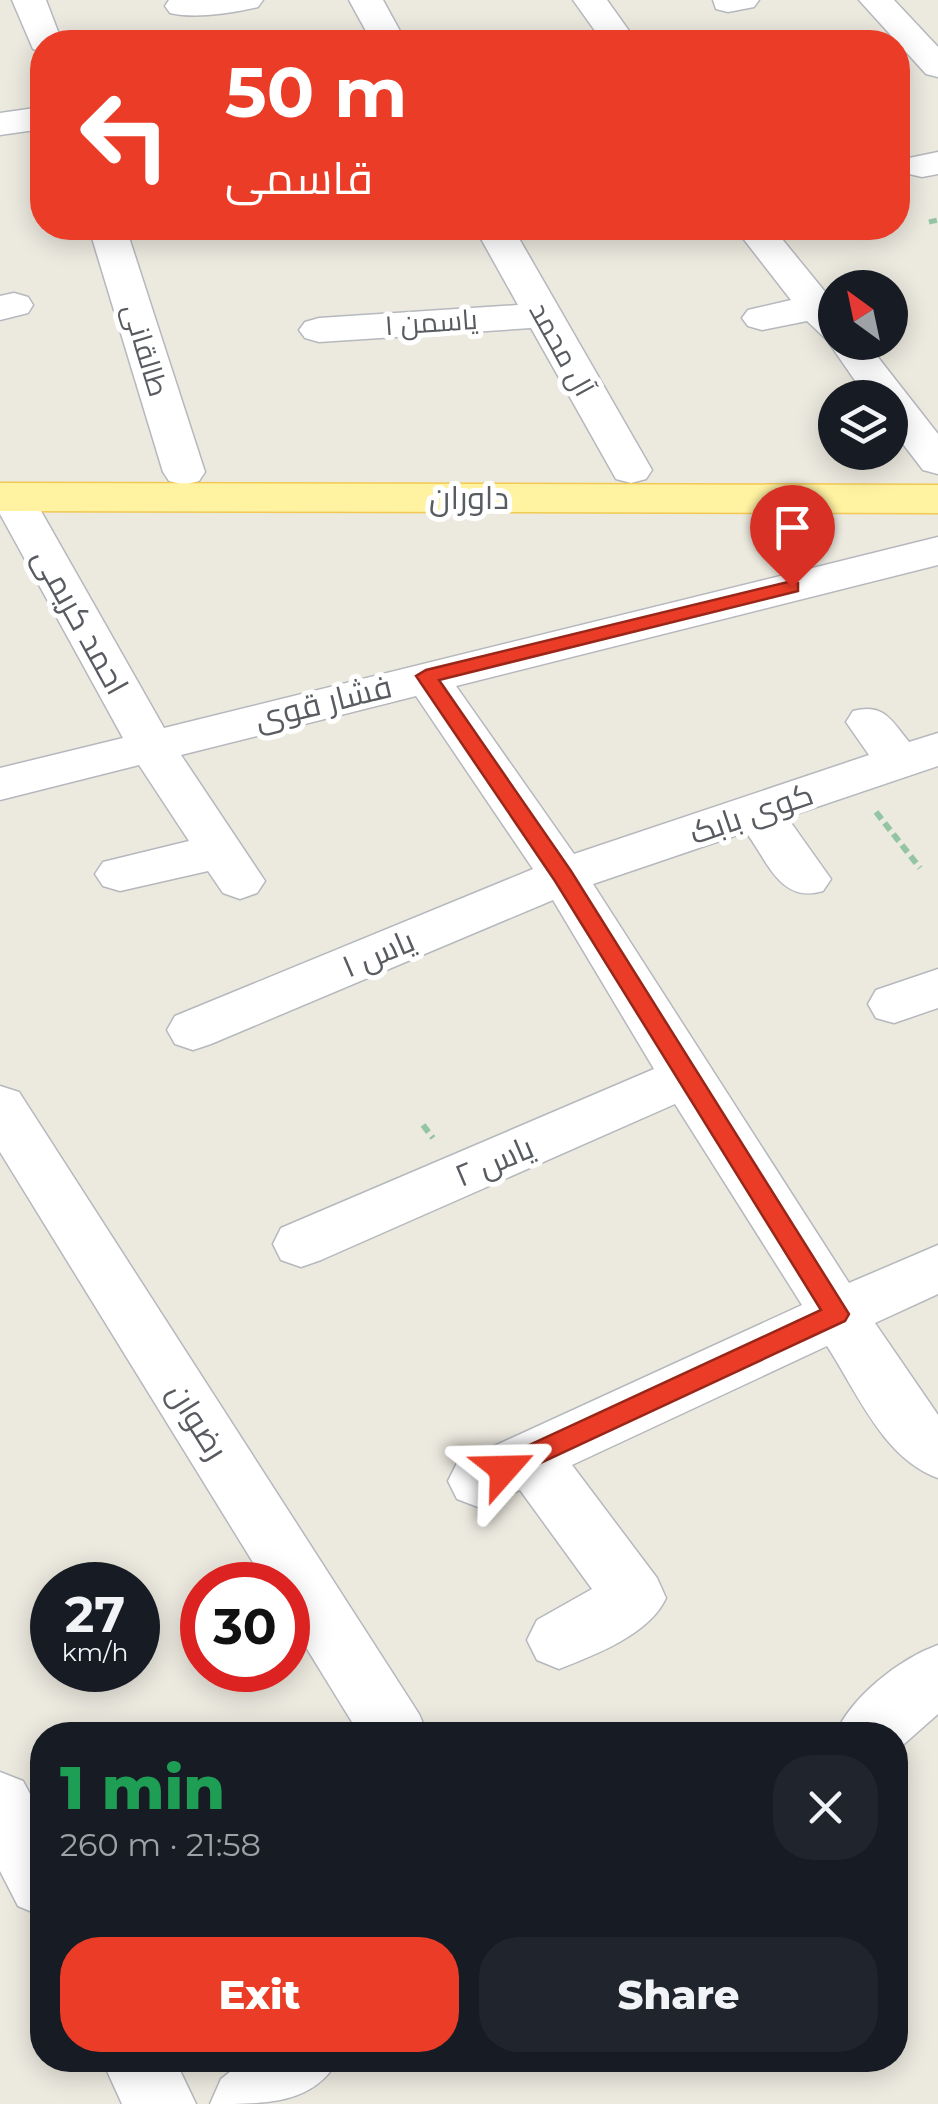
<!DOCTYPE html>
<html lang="en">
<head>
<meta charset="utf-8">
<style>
  body { margin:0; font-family:Montserrat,Cairo,sans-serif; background:#20242c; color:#f1f3f6; height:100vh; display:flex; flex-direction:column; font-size:38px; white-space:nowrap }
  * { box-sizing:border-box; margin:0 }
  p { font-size:32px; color:#9ea1a6 }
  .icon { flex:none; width:55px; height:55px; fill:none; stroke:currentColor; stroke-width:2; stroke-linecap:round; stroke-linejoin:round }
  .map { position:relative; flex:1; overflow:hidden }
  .sheet { position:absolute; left:30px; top:1722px; width:878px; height:350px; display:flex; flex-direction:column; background:#171b24; border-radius:40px; box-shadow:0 5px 25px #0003 }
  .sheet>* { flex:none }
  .top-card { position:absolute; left:30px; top:30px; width:880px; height:210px; border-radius:40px; box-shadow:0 5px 25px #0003; background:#ea3c27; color:#fff; overflow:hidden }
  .needle { width:65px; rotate:327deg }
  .tools { position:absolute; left:818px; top:270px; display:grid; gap:20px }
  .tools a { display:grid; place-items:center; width:90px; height:90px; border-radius:50%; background:#171b24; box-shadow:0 5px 25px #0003; font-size:50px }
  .speed { position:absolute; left:30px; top:1562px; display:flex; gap:20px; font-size:50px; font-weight:700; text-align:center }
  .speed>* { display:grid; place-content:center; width:130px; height:130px; border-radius:50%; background:#171b24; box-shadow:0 5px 25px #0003; line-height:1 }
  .speed small { font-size:25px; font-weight:400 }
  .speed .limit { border:15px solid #d22; background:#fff; color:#111 }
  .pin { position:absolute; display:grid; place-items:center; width:85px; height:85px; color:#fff; margin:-102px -42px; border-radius:50% 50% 50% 0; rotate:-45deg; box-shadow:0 0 10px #0007 }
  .pin .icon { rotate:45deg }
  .me { position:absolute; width:110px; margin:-55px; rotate:65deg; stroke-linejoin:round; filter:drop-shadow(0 0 8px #0008) }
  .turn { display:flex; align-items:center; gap:35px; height:210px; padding:0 30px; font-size:45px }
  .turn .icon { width:130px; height:130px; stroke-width:2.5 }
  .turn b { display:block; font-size:70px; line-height:85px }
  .round { display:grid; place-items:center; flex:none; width:105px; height:105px; border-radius:40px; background:#20242c }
  .headline { display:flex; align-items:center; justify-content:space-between; height:170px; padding:0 30px }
  h1 { font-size:60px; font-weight:800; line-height:75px; color:#1e9e55 }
  .button { display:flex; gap:20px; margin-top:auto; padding:20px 30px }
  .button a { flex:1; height:115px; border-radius:40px; background:#ea3c27; color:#fff; font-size:40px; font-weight:800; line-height:115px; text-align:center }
  .button a+a { background:#20242c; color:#f1f3f6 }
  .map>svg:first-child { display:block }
</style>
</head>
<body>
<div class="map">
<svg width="938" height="2104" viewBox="0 0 938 2104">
  <rect width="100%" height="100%" fill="#ece9df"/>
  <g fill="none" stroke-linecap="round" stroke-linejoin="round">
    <!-- minor casing -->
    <g stroke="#b5b8bd" stroke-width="3">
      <path id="minor" d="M 12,0 L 46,0 L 62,42 L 42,42 L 42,52 L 33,49 Z
        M 169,0 L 263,0 L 258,7 C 232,13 196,19 170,13 L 165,6 Z
        M 349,0 L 383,0 L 406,42 L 372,42 Z
        M 573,0 L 607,0 L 637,42 L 603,42 Z
        M 713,0 L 759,0 L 754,7 L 728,12 L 716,9 Z
        M 859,0 L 894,0 L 938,47 L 938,77 L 926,74 Z
        M 42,107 L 42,129 L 0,135 L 0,113 Z
        M 938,152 L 938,174 L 922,177 L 909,174 L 904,166 L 909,158 Z
        M 89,228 L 126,228 L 205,472 L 199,481 L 184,485 L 169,481 L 163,472 Z
        M 475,228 L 513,228 L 652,470 L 646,479 L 631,483 L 616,479 L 531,328 L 319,342 L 305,338 L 299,330 L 305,322 L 319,318 L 518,305 Z
        M 735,228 L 773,228 L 835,304 L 835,342 L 866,342 L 938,434 L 938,474 L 923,470 L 890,427 L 890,398 L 867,398 L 827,340 L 807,321 L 762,330 L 748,326 L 742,318 L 748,310 L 791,300 Z
        M 14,293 L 28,297 L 33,305 L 28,313 L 0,320 L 0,296 Z
        M 12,484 L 27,488 L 33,497 L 164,728 L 938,537 L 938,565 L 456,686 L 574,854 L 869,755 L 846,722 L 853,711 C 883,703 891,719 909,742 L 938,733 L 938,766 L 787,817 L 831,879 L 823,891 C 781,904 768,862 746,832 L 593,884 L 849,1283 L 938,1245 L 938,1294 L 875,1323 L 938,1415 L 938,1478 C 883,1458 857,1392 827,1346 L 572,1465 L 657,1578 L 666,1598 C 650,1634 595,1655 559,1669 L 537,1660 L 527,1640 L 537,1620 L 592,1589 L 520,1490 L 478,1507 L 457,1499 L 448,1481 L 457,1463 L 802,1305 L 675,1104 L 321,1260 L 301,1267 L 281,1260 L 273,1244 L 281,1228 L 654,1069 L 553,900 L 211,1044 L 193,1050 L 175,1044 L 167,1030 L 175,1016 L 533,869 L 416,696 L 181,755 L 265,881 L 257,893 L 240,899 L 223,893 L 208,871 L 120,891 L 103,886 L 95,874 L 103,862 L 189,841 L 139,765 L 0,800 L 0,768 L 123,738 L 0,514 L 0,487 Z
        M 938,969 L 938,1008 L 894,1023 L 876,1018 L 868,1004 L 876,990 Z
        M 0,1086 L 19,1092 L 419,1714 L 428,1735 L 360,1735 L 288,1618 L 288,1585 L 267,1585 L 0,1152 Z
        M 938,1645 L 938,1714 L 895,1752 L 895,1735 L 835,1735 C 851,1697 899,1659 938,1645 Z
        M 0,1772 L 23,1781 L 42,1816 L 42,1916 L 18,1906 L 0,1871 Z
        M 102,2060 L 175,2060 L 196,2104 L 122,2104 Z
        M 245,2060 L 338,2060 C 313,2104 268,2104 210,2104 L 221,2079 Z"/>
    </g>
    <!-- major casing -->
    <g stroke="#f2c952" stroke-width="3">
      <path id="major" d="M 0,483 L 938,485 L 938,513 L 0,511 Z"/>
    </g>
    <!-- path-far1 -->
    <path stroke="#94c5a3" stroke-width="5" stroke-dasharray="8 4" stroke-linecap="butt" d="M 929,222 L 938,220"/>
    <!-- path -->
    <path stroke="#94c5a3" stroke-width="6" stroke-dasharray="9 5" stroke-linecap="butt" d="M 876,812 L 920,868
      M 423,1125 L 433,1138"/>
    <!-- minor -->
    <use href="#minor" fill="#fff" fill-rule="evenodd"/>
    <!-- major -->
    <use href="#major" fill="#fff2a1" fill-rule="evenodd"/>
  </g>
  <!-- route -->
  <path fill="#ea3c27" stroke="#982719" stroke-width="2.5" d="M 792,581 L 798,583 L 798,591 L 439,680 L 571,871 L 849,1314 L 845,1321 L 504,1480 L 495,1477 L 491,1469 L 495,1461 L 821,1310 L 555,881 L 416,676 L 426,670 Z"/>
  <g text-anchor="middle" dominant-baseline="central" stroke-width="10" stroke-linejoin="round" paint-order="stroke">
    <!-- far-street labels -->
    <g font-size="28" fill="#585c61" stroke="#fff">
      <text transform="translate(431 322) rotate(-4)">یاسمن ۱</text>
      <text transform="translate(562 349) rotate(61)">آل محمد</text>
      <text transform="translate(146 350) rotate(73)">طالقانی</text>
    </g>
    <!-- street labels -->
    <g font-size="32" fill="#585c61" stroke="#fff">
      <text x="469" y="497">داوران</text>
      <text transform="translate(81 621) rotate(61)">احمد کریمی</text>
      <text transform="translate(323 702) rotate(-14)">فشار قوی</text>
      <text transform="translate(751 813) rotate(-19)">کوی بابک</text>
      <text transform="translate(378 953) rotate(-23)">یاس ۱</text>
      <text transform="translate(494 1161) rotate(-23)">یاس ۲</text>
      <text transform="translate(198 1421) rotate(58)">رضوان</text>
    </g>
  </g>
</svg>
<div class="tools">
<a><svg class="needle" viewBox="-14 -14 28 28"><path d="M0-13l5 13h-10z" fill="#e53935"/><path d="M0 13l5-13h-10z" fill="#9ea1a6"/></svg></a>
<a><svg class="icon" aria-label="layers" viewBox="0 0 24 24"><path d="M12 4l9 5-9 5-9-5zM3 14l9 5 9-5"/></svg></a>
</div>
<div class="speed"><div>27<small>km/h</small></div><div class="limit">30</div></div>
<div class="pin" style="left:792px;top:587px;background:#d93025"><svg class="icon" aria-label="arrive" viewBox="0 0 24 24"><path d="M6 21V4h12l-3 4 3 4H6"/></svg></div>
<svg class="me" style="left:504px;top:1469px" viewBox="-20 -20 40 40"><path d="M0-17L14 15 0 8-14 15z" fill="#ea3c27" stroke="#fff" stroke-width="4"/></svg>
<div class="top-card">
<div class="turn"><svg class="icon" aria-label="left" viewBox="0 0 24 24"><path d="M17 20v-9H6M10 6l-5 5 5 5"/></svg><div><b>50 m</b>قاسمی</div></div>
</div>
<section class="sheet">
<div class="headline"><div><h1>1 min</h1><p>260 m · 21:58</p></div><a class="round"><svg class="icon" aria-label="close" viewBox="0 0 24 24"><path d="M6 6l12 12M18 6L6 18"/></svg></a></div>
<div class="button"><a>Exit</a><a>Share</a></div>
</section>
</div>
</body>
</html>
